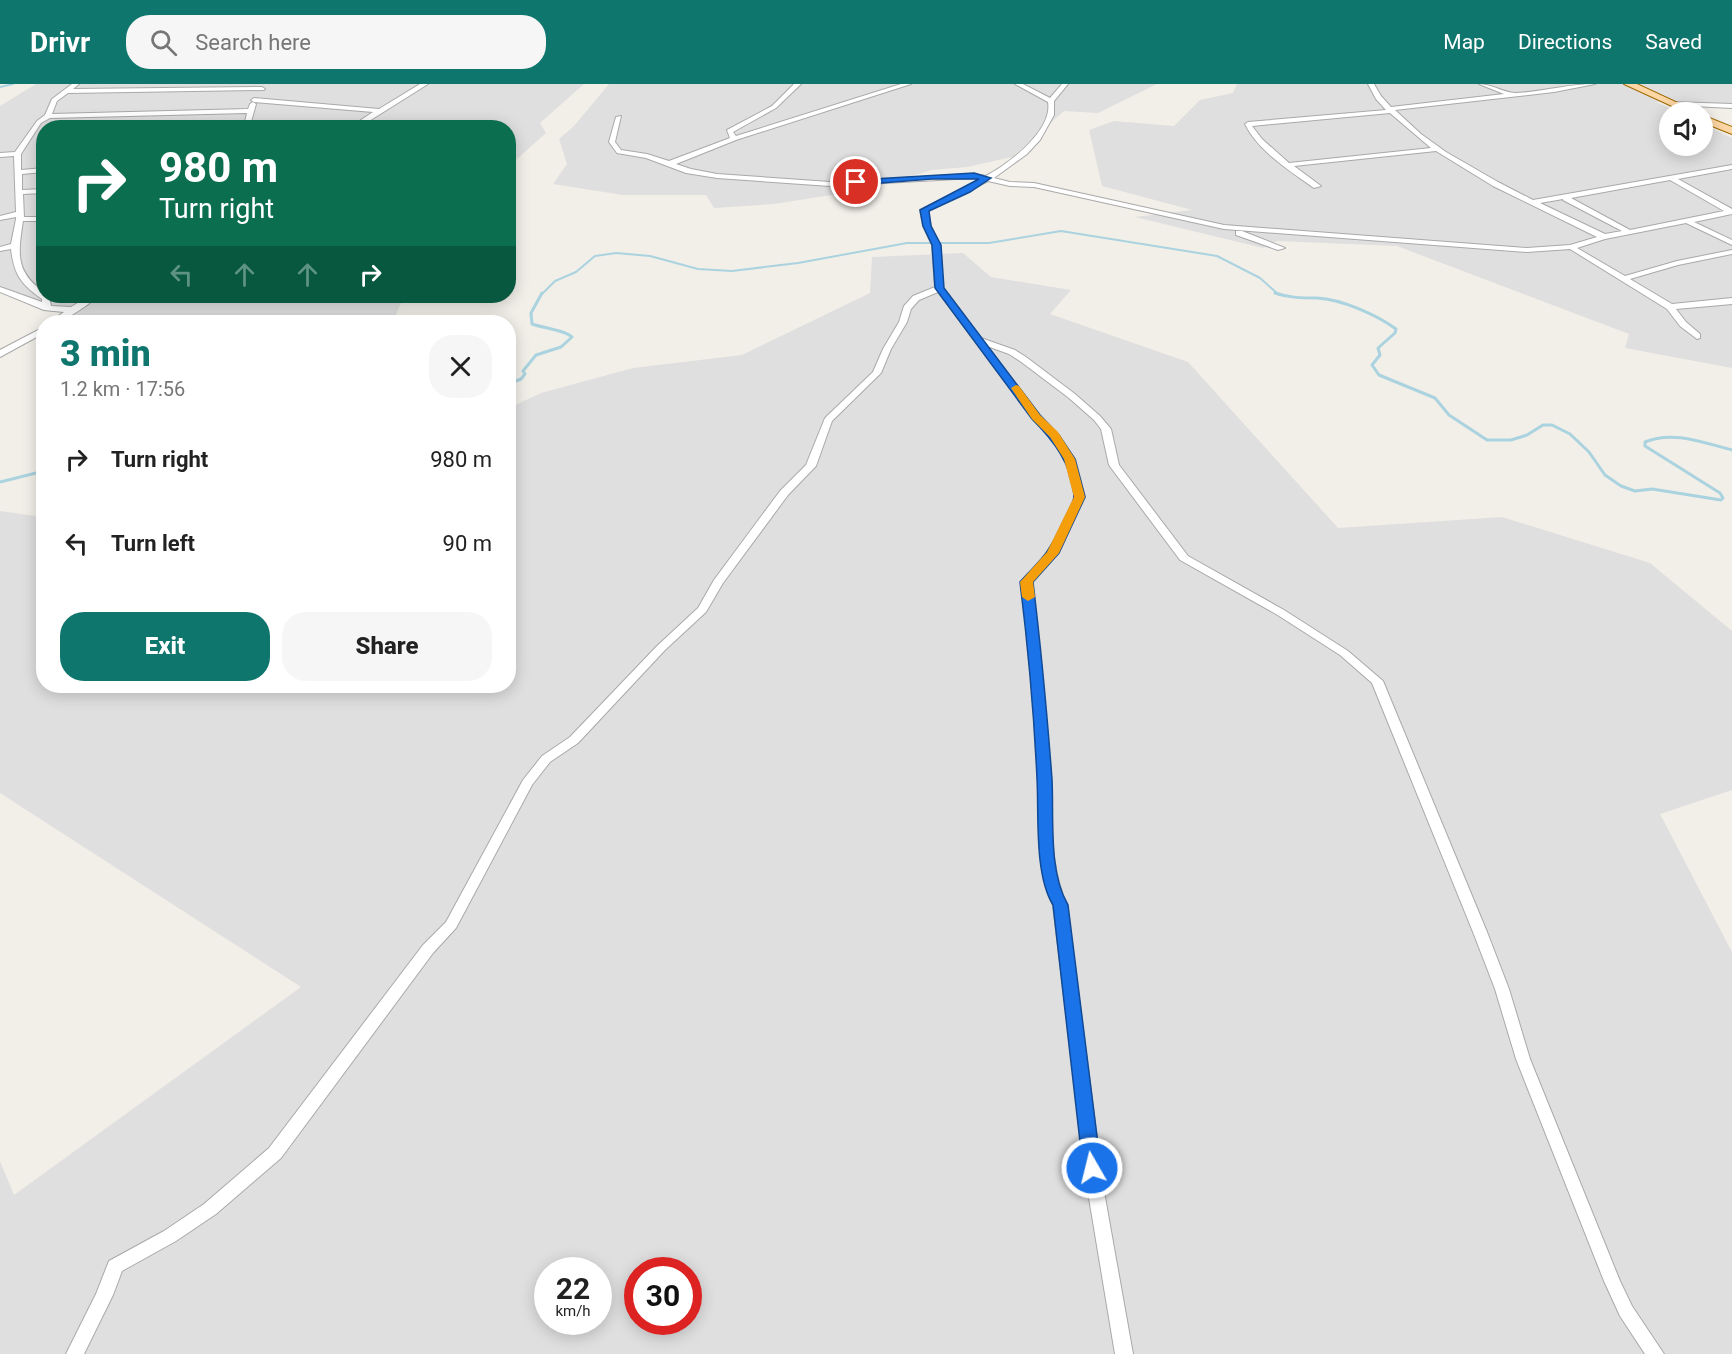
<!DOCTYPE html>
<html lang="en">
<head>
<meta charset="utf-8">
<style>
  body { margin:0; font-family:Roboto,sans-serif; background:#f6f6f6; color:#222; height:100vh; display:flex; flex-direction:column; font-size:22px; white-space:nowrap }
  * { box-sizing:border-box; margin:0 }
  p { font-size:20px; color:#767676 }
  .icon { flex:none; width:33px; height:33px; fill:none; stroke:currentColor; stroke-width:2; stroke-linecap:round; stroke-linejoin:round }
  .map { position:relative; flex:1; overflow:hidden }
  .drawer { position:absolute; left:36px; top:231px; width:480px; height:378px; display:flex; flex-direction:column; background:#fff; border-radius:24px; box-shadow:0 3px 15px #0003 }
  .drawer>* { flex:none }
  .guide { position:absolute; left:36px; top:36px; width:480px; height:183px; border-radius:24px; box-shadow:0 3px 15px #0003; background:#0b6e4f; color:#fff; overflow:hidden }
  .fabs { position:absolute; left:1659px; top:18px; display:grid; gap:12px }
  .fabs a { display:grid; place-items:center; width:54px; height:54px; border-radius:50%; background:#fff; box-shadow:0 3px 15px #0003; font-size:30px }
  .speed { position:absolute; left:534px; top:1173px; display:flex; gap:12px; font-size:30px; font-weight:700; text-align:center }
  .speed>* { display:grid; place-content:center; width:78px; height:78px; border-radius:50%; background:#fff; box-shadow:0 3px 15px #0003; line-height:1 }
  .speed small { font-size:15px; font-weight:400 }
  .speed .limit { border:9px solid #d22; background:#fff; color:#111 }
  .pin { position:absolute; display:grid; place-items:center; width:51px; height:51px; color:#fff; margin:-26px; border:3px solid #fff; border-radius:50%; box-shadow:0 2px 6px #0007 }
  .me { position:absolute; width:66px; margin:-33px; rotate:352deg; stroke-linejoin:round; filter:drop-shadow(0 0 4px #0008) }
  .turn { display:flex; align-items:center; gap:21px; height:126px; padding:0 24px; font-size:27px }
  .turn .icon { width:78px; height:78px; stroke-width:2.5 }
  .turn b { display:block; font-size:42px; line-height:51px }
  .lanes { display:flex; align-items:center; height:57px; padding:0 24px; background:#0003; justify-content:center; gap:30px; direction:ltr }
  .lanes .off { opacity:.35 }
  .round { display:grid; place-items:center; flex:none; width:63px; height:63px; border-radius:24px; background:#f6f6f6 }
  .overview { display:flex; align-items:center; justify-content:space-between; height:102px; padding:0 24px }
  h1 { font-size:36px; font-weight:800; line-height:45px; color:#0f766e }
  .primary-button { display:flex; gap:12px; margin-top:auto; padding:12px 24px }
  .primary-button a { flex:1; height:69px; border-radius:24px; background:#0f766e; color:#fff; font-size:24px; font-weight:800; line-height:69px; text-align:center }
  .primary-button a+a { background:#f6f6f6; color:#222 }
  ul { padding:0; list-style:none }
  li { display:flex; align-items:center; gap:18px; height:84px; padding:0 24px }
  li div { flex:1 }
  li b { display:block; font-size:22px }
  li em { font-style:normal }
  header { display:flex; align-items:center; gap:36px; box-sizing:border-box; height:84px; padding:0 30px; background:#0f766e; color:#fff }
  header strong { font-size:28px }
  nav { display:flex; gap:33px; margin-inline-start:auto; font-size:21px }
  .search { width:420px; height:54px; background:#f6f6f6; display:flex; align-items:center; gap:15px; box-sizing:border-box; padding:0 21px; border-radius:24px; color:#767676; font-size:22px }
  .map>svg:first-child { display:block }
</style>
</head>
<body>
<header>
<strong>Drivr</strong>
<div class="search"><svg class="icon" aria-label="search" viewBox="0 0 24 24"><circle cx="10" cy="10" r="6"/><path d="M15 15l6 6"/></svg>Search here</div>
<nav><a>Map</a><a>Directions</a><a>Saved</a></nav>
</header>
<div class="map">
<svg width="1732" height="1270" viewBox="0 0 1732 1270">
  <rect width="100%" height="100%" fill="#f2efe9"/>
  <!-- residential -->
  <path fill="#e0dfdf" fill-rule="evenodd" d="M 36,0 L 584,0 L 540,39 L 546,49 L 509,82 L 508,44 L 44,44 L 44,212 L 404,212 L 393,238 L 64,238 L 74,231 L 0,203 L 0,22 Z
    M 609,0 L 1157,0 L 1098,29 L 1064,27 L 1012,73 L 967,83 L 932,86 L 863,106 L 774,120 L 714,124 L 706,111 L 623,111 L 553,100 L 567,80 L 559,55 L 574,42 Z
    M 1237,0 L 1732,0 L 1732,20 L 1656,18 L 1679,28 L 1670,28 L 1670,62 L 1702,62 L 1703,40 L 1732,54 L 1732,284 L 1625,264 L 1629,250 L 1397,162 L 1277,157 L 1263,164 L 1135,133 L 1192,126 L 1102,102 L 1089,46 L 1114,37 L 1174,42 L 1200,16 L 1233,9 Z
    M 963,169 L 991,193 L 1071,206 L 1050,230 L 1188,278 L 1338,444 L 1502,433 L 1650,479 L 1732,547 L 1732,706 L 1660,730 L 1732,868 L 1732,1270 L 0,1270 L 0,1077 L 14,1111 L 301,903 L 0,709 L 0,427 L 43,433 L 44,602 L 508,602 L 509,324 L 541,309 L 633,284 L 742,271 L 870,209 L 872,173 ZM 548,1186 L 598,1186 L 598,1238 L 548,1238 ZM 638,1186 L 688,1186 L 688,1238 L 638,1238 Z"/>
  <g fill="none" stroke-linecap="round" stroke-linejoin="round">
    <!-- stream-far1 -->
    <path stroke="#aad3df" stroke-width="2" d="M 0,3 L 13,0
      M 541,211 L 555,197 L 576,188 L 595,172 L 616,169 L 650,172 L 698,185 L 732,187 L 798,179 L 907,159 L 989,159 L 1061,147 L 1217,172 L 1260,194 L 1279,211"/>
    <!-- stream -->
    <path stroke="#aad3df" stroke-width="3" d="M 1275,209 C 1289,214 1302,214 1317,214 C 1341,215 1377,231 1396,245 L 1395,249 L 1378,264 L 1380,271 L 1372,281 L 1379,291 L 1435,314 L 1449,331 L 1487,356 L 1511,356 L 1527,351 L 1543,341 L 1552,341 L 1570,350 L 1589,368 L 1605,391 L 1621,402 L 1635,407 L 1652,405 L 1721,416 L 1723,414 L 1720,409 L 1645,362 L 1645,358 C 1673,346 1704,359 1732,366
      M 508,300 L 521,295 L 525,290 L 523,287 L 536,271 L 561,263 L 572,253 C 565,246 543,244 532,240 L 531,229 L 542,209
      M 0,398 L 44,387"/>
    <!-- minor casing -->
    <g stroke="#a9a9a9" stroke-width="2">
      <path id="minor" d="M 72,0 L 79,0 L 73,5 L 262,3 L 265,5 L 264,6 L 68,9 L 57,17 L 52,30 L 248,25 L 250,20 L 253,18 L 256,20 L 251,38 L 264,44 L 249,42 L 245,38 L 247,29 L 50,34 L 41,39 L 21,70 L 21,86 L 44,84 L 44,88 L 22,90 L 22,106 L 44,105 L 44,109 L 23,110 L 24,133 L 44,133 L 44,137 L 23,137 C 18,169 15,188 44,208 L 44,212 L 49,212 L 51,222 L 71,223 L 89,212 L 98,212 C 87,222 65,238 50,238 L 64,228 L 44,226 L 0,208 L 0,203 L 42,218 L 42,215 C 21,200 14,191 11,165 L 0,167 L 0,163 L 11,160 L 16,135 L 16,133 L 0,136 L 0,132 L 16,128 L 14,72 L 0,73 L 0,69 L 15,68 L 37,37 L 45,31 L 52,15 Z
        M 420,0 L 428,0 L 358,44 L 349,44 L 373,28 L 254,18 L 251,16 L 254,14 L 379,25 Z
        M 794,0 L 801,0 L 776,24 L 733,48 L 736,52 L 901,0 L 911,0 L 736,56 L 676,80 L 691,85 L 717,90 L 830,98 L 974,90 L 986,92 C 1008,80 1053,47 1048,18 L 1015,0 L 1023,0 L 1050,14 L 1062,0 L 1068,0 L 1054,17 L 1054,31 L 1040,56 L 1027,70 L 994,94 L 1010,98 L 1034,99 L 1224,141 L 1527,164 L 1570,161 L 1597,153 L 1493,102 L 1436,67 L 1294,82 L 1321,102 L 1314,104 C 1289,86 1259,68 1245,40 L 1248,38 L 1386,26 L 1376,15 L 1368,0 L 1374,0 L 1381,12 L 1391,23 L 1504,10 L 1479,0 C 1492,0 1504,9 1515,9 C 1542,8 1568,0 1595,0 L 1554,8 L 1395,26 L 1421,50 L 1446,68 L 1498,98 L 1533,116 L 1732,81 L 1732,85 L 1678,95 L 1732,125 L 1732,130 L 1694,138 L 1732,156 L 1732,161 L 1686,139 L 1605,155 L 1577,164 L 1625,192 L 1677,177 L 1732,166 L 1732,170 L 1678,181 L 1630,195 L 1672,220 L 1732,214 L 1732,220 L 1676,225 L 1686,238 L 1700,250 L 1700,254 L 1697,255 L 1680,242 L 1667,225 L 1570,165 L 1527,168 L 1224,145 L 1034,103 L 1010,102 L 988,97 L 928,127 L 931,142 L 940,161 L 943,204 L 981,254 L 1015,266 L 1026,273 L 1075,310 L 1100,332 L 1111,345 L 1119,381 L 1188,472 L 1284,526 L 1348,567 L 1383,597 L 1487,848 L 1509,905 L 1530,975 L 1620,1197 L 1632,1222 L 1664,1270 L 1645,1270 L 1620,1232 L 1604,1197 L 1516,975 L 1495,905 L 1473,848 L 1372,599 L 1340,571 L 1276,530 L 1180,476 L 1109,381 L 1101,345 L 1094,336 L 1069,314 L 1020,277 L 1009,270 L 987,262 L 1039,331 L 1057,349 L 1075,375 L 1085,413 L 1058,469 L 1031,499 C 1040,562 1046,626 1050,690 C 1053,734 1048,780 1067,821 L 1103,1102 L 1133,1270 L 1115,1270 L 1087,1102 L 1053,821 C 1035,780 1040,734 1038,690 C 1034,626 1029,562 1021,498 L 1048,468 L 1075,413 L 1065,375 L 1050,353 L 1033,335 L 938,208 L 919,216 L 911,225 L 907,238 L 891,265 L 881,289 L 832,337 L 816,382 L 788,411 L 723,499 L 706,528 L 665,566 L 578,659 L 550,678 L 532,701 L 456,844 L 433,869 L 281,1074 L 216,1130 L 176,1157 L 122,1187 L 113,1211 L 84,1270 L 66,1270 L 96,1210 L 109,1177 L 164,1147 L 204,1120 L 269,1064 L 423,861 L 446,838 L 523,696 L 542,672 L 570,653 L 657,562 L 698,524 L 714,496 L 780,407 L 806,381 L 825,334 L 873,288 L 883,265 L 899,238 L 904,222 L 913,212 L 935,203 L 932,161 L 923,142 L 920,126 L 980,96 L 974,94 L 830,102 L 717,94 L 686,89 L 646,74 L 617,69 L 609,58 L 616,33 L 621,32 L 615,58 L 621,66 L 647,70 L 669,77 L 730,54 L 727,46 L 772,22 ZM 1390,29 L 1431,64 L 1289,79 L 1262,55 L 1252,42 ZM 1670,96 L 1724,127 L 1630,146 L 1571,114 ZM 1563,115 L 1563,116 L 1622,147 L 1605,150 L 1540,119 Z
        M 1673,18 L 1732,20 L 1732,24 L 1671,21 L 1671,19 Z
        M 1236,147 L 1242,147 L 1285,164 L 1278,166 L 1236,151 Z
        M 44,243 L 44,249 L 0,273 L 0,266 Z"/>
    </g>
    <!-- primary casing -->
    <g stroke="#a06b00" stroke-width="2">
      <path id="primary" d="M 1624,0 L 1637,0 L 1697,28 L 1685,28 Z
        M 1702,31 L 1732,43 L 1732,50 L 1702,38 Z"/>
    </g>
    <!-- minor -->
    <use href="#minor" fill="#fff" fill-rule="evenodd"/>
    <!-- primary -->
    <use href="#primary" fill="#fcd6a4" fill-rule="evenodd"/>
  </g>
  <!-- route -->
  <path fill="#1a73e8" stroke="#114b97" stroke-width="1.5" d="M 974,89 L 991,94 L 970,108 L 929,127 L 931,142 L 941,161 L 944,204 L 1040,331 L 1059,351 L 1075,375 L 1085,413 L 1059,469 L 1033,498 C 1041,564 1047,629 1052,695 C 1054,733 1048,787 1068,821 L 1101,1084 L 1098,1089 L 1092,1091 L 1085,1089 L 1083,1084 L 1053,821 C 1034,790 1039,730 1037,695 C 1034,629 1028,563 1020,498 C 1029,487 1041,478 1048,466 C 1055,455 1074,424 1074,411 C 1072,380 1053,356 1032,335 L 935,204 L 932,161 L 923,142 L 920,126 L 979,95 L 932,95 L 856,101 L 852,98 L 856,96 Z"/>
  <!-- slow -->
  <path fill="#f59e0b" d="M 1016,301 L 1019,302 L 1040,331 L 1058,348 L 1075,375 L 1085,413 L 1059,469 L 1033,498 L 1035,513 L 1028,517 L 1022,513 L 1020,498 L 1047,468 L 1074,413 L 1064,375 L 1050,353 L 1032,335 L 1011,304 Z"/>
</svg>
<div class="fabs">
<a><svg class="icon" aria-label="sound" viewBox="0 0 24 24"><path d="M4 9h4l5-4v14l-5-4H4zM17 9q2 3 0 6"/></svg></a>
</div>
<div class="speed"><div>22<small>km/h</small></div><div class="limit">30</div></div>
<div class="pin" style="left:856px;top:98px;background:#d93025"><svg class="icon" aria-label="arrive" viewBox="0 0 24 24"><path d="M6 21V4h12l-3 4 3 4H6"/></svg></div>
<svg class="me" style="left:1092px;top:1084px" viewBox="-20 -20 40 40"><circle r="17" fill="#1a73e8" stroke="#fff" stroke-width="3"/><path d="M0-11L8 9 0 5-8 9z" fill="#fff"/></svg>
<div class="guide">
<div class="turn"><svg class="icon" aria-label="right" viewBox="0 0 24 24"><path d="M7 20v-9h11M14 6l5 5-5 5"/></svg><div><b>980 m</b>Turn right</div></div>
<div class="lanes"><svg class="icon off" aria-label="left" viewBox="0 0 24 24"><path d="M17 20v-9H6M10 6l-5 5 5 5"/></svg><svg class="icon off" aria-label="ahead" viewBox="0 0 24 24"><path d="M12 20V5M6 11l6-6 6 6"/></svg><svg class="icon off" aria-label="ahead" viewBox="0 0 24 24"><path d="M12 20V5M6 11l6-6 6 6"/></svg><svg class="icon" aria-label="right" viewBox="0 0 24 24"><path d="M7 20v-9h11M14 6l5 5-5 5"/></svg></div>
</div>
<section class="drawer">
<div class="overview"><div><h1>3 min</h1><p>1.2 km · 17:56</p></div><a class="round"><svg class="icon" aria-label="close" viewBox="0 0 24 24"><path d="M6 6l12 12M18 6L6 18"/></svg></a></div>
<ul>
<li><svg class="icon" aria-label="right" viewBox="0 0 24 24"><path d="M7 20v-9h11M14 6l5 5-5 5"/></svg><div><b>Turn right</b></div><em>980 m</em></li>
<li><svg class="icon" aria-label="left" viewBox="0 0 24 24"><path d="M17 20v-9H6M10 6l-5 5 5 5"/></svg><div><b>Turn left</b></div><em>90 m</em></li>
</ul>
<div class="primary-button"><a>Exit</a><a>Share</a></div>
</section>
</div>
</body>
</html>
